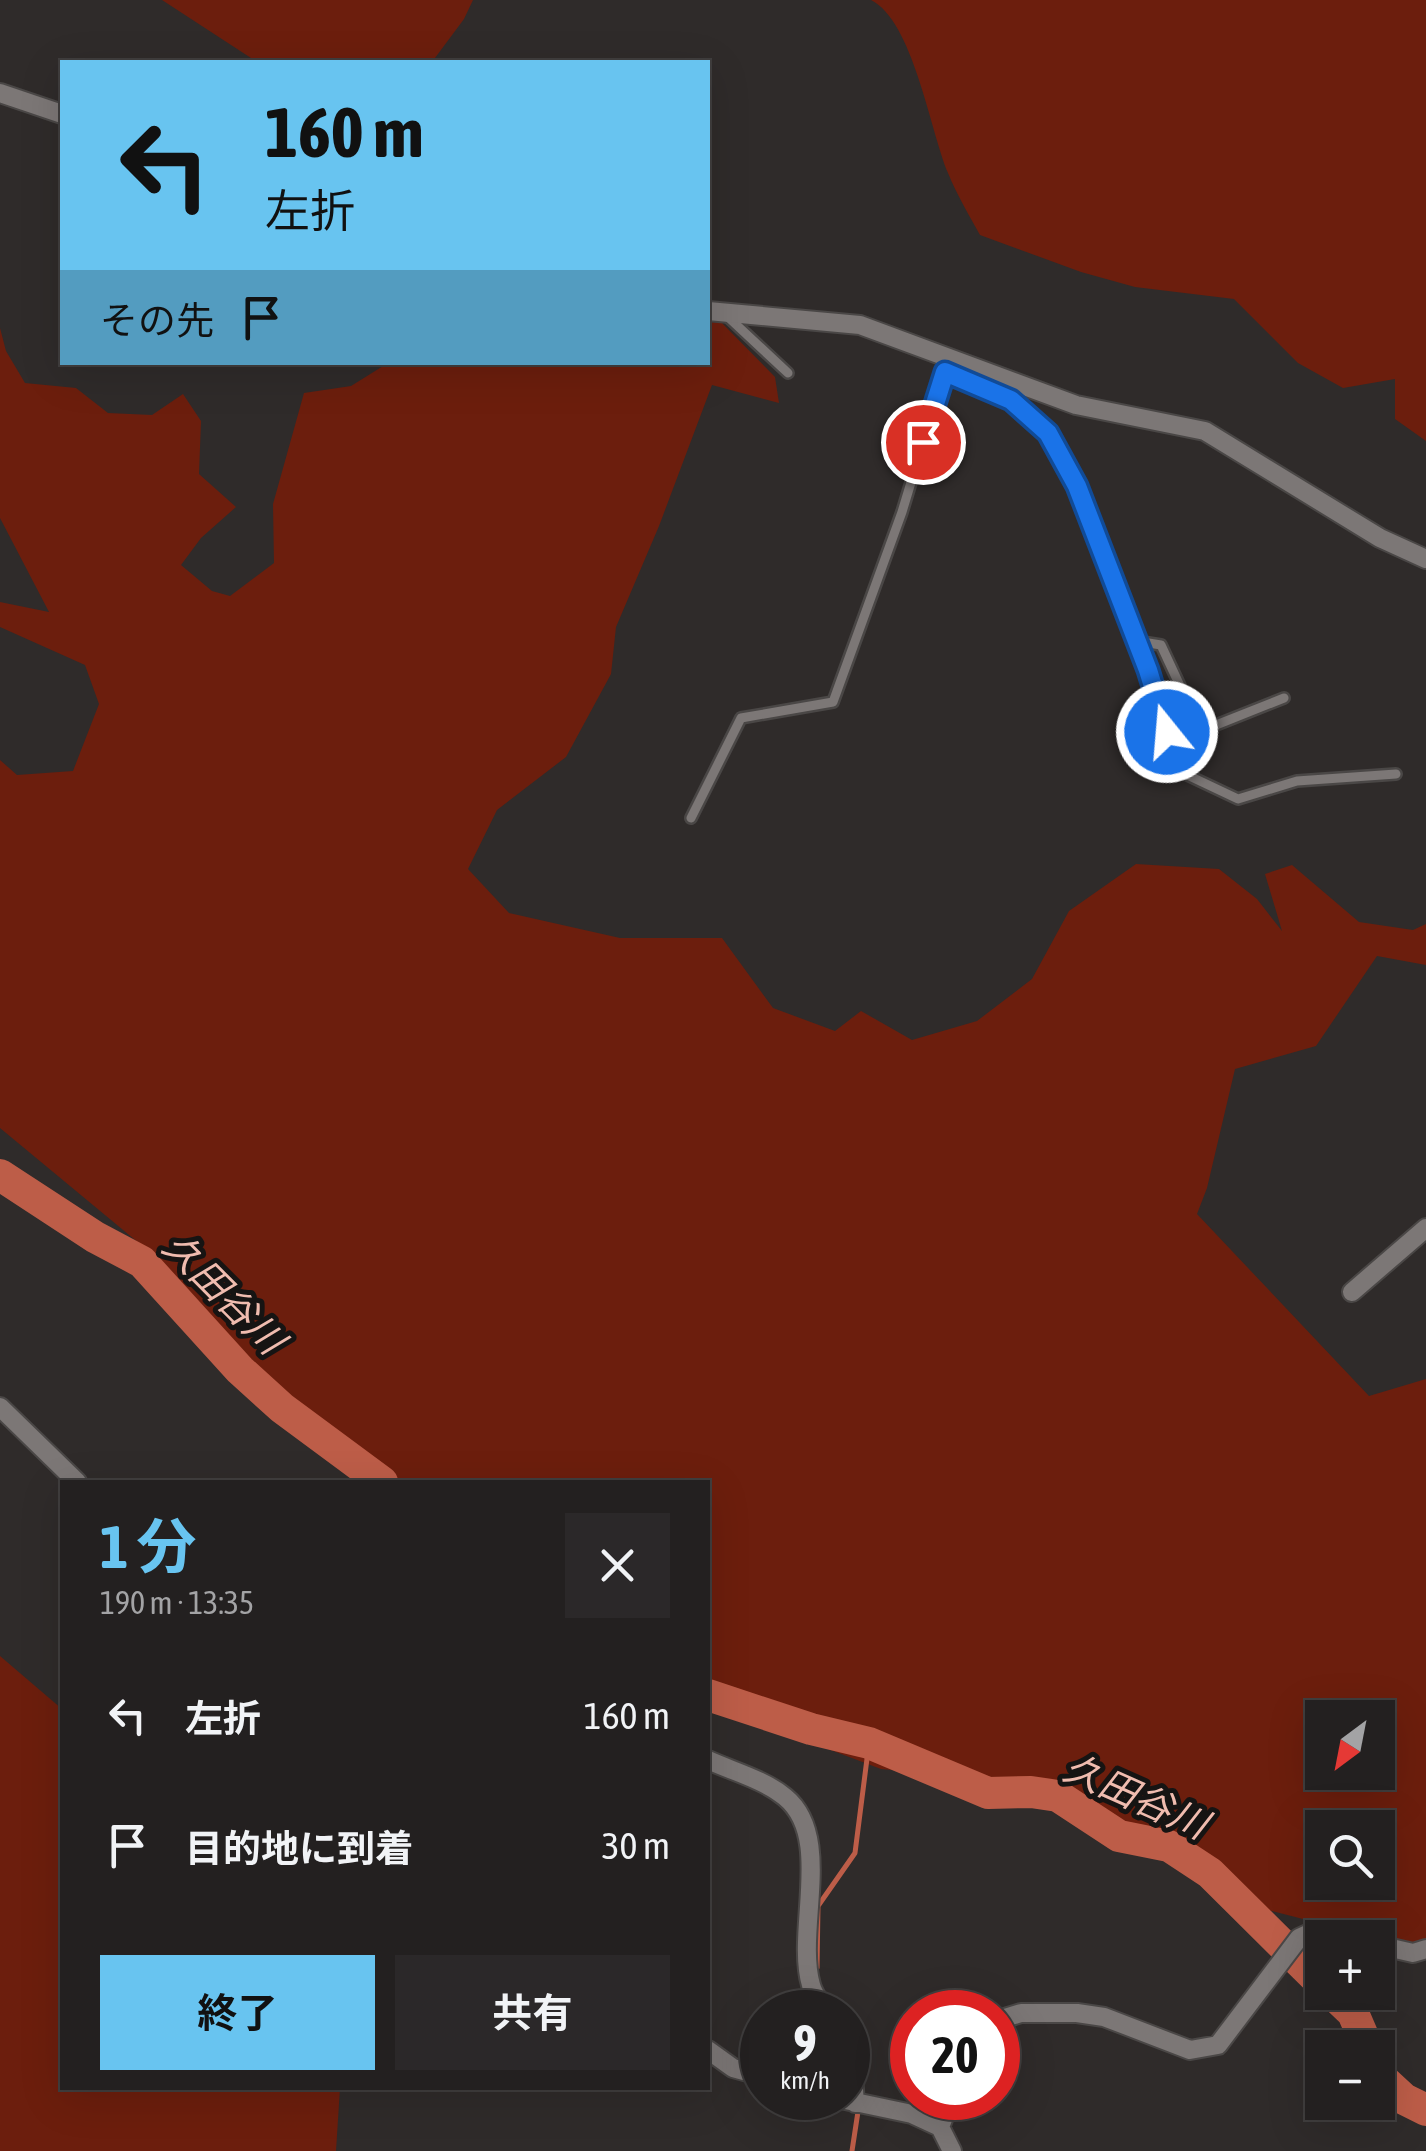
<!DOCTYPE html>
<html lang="ja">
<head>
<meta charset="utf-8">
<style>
  body { margin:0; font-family:"Asap Condensed","Noto Sans JP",sans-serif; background:#2b2829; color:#f1f3f6; height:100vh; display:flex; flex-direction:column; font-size:38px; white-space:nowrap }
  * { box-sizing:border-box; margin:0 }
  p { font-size:32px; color:#a3a3a5 }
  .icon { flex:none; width:55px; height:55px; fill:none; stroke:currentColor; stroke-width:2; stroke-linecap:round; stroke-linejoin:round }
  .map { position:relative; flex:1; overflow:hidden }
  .drawer { position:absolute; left:60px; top:1480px; width:650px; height:610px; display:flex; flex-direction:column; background:#232020; border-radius:0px; box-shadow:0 10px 40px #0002,0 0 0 2px #403e3e }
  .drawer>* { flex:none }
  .hud { position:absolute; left:60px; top:60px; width:650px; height:305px; border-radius:0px; box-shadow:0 10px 40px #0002,0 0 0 2px #403e3e; background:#68c4f0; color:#111; overflow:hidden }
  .needle { width:65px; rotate:212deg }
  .tools { position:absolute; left:1305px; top:1700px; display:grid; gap:20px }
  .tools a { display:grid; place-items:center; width:90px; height:90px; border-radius:0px; background:#232020; box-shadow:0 10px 40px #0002,0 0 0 2px #403e3e; font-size:50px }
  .speed { position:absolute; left:740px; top:1990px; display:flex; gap:20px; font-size:50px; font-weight:700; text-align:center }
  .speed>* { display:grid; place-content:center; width:130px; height:130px; border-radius:50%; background:#232020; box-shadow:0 10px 40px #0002,0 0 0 2px #403e3e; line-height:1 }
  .speed small { font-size:25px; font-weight:400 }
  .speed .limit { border:15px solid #d22; background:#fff; color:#111 }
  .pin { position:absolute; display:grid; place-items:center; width:85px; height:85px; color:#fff; margin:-42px; border:5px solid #fff; border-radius:50%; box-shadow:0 2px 10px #0007 }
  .me { position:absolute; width:110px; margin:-55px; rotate:343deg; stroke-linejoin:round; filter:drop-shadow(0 0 8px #0008) }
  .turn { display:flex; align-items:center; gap:35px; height:210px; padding:0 40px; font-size:45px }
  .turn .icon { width:130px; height:130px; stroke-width:2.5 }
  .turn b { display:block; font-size:70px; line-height:85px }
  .then { display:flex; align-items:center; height:95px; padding:0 40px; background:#0003; gap:20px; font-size:38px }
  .round { display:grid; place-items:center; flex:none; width:105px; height:105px; border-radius:0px; background:#2b2829 }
  .head { display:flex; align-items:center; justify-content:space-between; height:170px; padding:0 40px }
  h1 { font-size:60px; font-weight:700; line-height:75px; color:#68c4f0 }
  .button { display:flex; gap:20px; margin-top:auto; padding:20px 40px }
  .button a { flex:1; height:115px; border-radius:0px; background:#68c4f0; color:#111; font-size:40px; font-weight:700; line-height:115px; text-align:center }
  .button a+a { background:#2b2829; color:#f1f3f6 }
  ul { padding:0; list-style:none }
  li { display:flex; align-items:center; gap:30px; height:130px; padding:0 40px }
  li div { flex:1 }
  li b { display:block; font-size:38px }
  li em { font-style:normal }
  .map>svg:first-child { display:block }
</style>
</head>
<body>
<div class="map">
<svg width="1426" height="2151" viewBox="0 0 1426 2151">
  <rect width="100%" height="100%" fill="#2f2b2a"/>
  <!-- green -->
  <path fill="#6c1e0d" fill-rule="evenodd" d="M 162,0 L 473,0 L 464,19 L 432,62 L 257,62 Z
    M 871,0 L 1426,0 L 1426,441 L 1395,419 L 1395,379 L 1343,388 L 1298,363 L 1234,299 L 1135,287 L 1081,272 L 980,235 C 969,215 957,195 948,173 C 930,130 913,21 871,0 Z
    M 708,322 L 722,323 L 775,377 L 779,403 L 712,385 L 659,526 L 616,627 L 611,674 L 566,757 L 497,810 L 468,869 L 509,913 L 620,938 L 722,938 L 773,1008 L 835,1031 L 861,1011 L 912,1040 L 977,1021 L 1032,979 L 1069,911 L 1136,864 L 1219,869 L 1257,899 L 1282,931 L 1265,874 L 1292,865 L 1359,922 L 1413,930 L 1426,924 L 1426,965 L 1377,956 L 1316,1046 L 1235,1069 L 1207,1188 L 1197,1214 L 1369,1396 L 1426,1379 L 1426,1944 L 1396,1943 L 1249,1905 L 1220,1886 L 1183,1850 L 1117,1829 L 1054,1788 L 1005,1789 L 956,1776 L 881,1769 L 775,1729 L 735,1718 L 708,1705 L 708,1482 L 364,1482 L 312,1434 L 140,1244 L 0,1128 L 0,760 L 17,775 L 73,771 L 99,704 L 85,665 L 0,627 L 0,602 L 49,612 L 0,518 L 0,328 L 6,351 L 25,383 L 76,388 L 108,413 L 152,415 L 183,394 L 201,421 L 199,474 L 236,507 L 201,538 L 181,565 L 212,591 L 230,596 L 274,563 L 273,504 L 304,393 L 351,386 L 388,363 L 708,362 ZM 1322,1718 L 1378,1718 L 1378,1772 L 1322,1772 ZM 1322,1828 L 1378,1828 L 1378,1882 L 1322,1882 Z
    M 0,1656 L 62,1709 L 62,2088 L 340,2088 L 336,2151 L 0,2151 Z"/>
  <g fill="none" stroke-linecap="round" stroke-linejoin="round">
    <!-- stream -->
    <path stroke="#bd5d48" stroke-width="5" d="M 817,1968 L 818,1906 L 855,1853 L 869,1743
      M 848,2041 L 854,2060
      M 852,2151 L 859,2105"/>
    <!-- river -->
    <path stroke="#bd5d48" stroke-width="32" d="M 0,1175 L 95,1237 L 142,1262 L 240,1370 L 282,1408 L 382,1482
      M 708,1695 L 811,1729 L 869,1743 L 988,1793 L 1031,1792 L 1058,1796 L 1119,1836 L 1169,1846 L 1210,1873 L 1322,1984
      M 1331,1992 L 1353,2013 L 1368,2048
      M 1378,2075 L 1404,2099 L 1426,2110"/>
    <!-- service casing -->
    <g stroke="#4a4746" stroke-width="14">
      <path id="service" d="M 728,317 L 788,373
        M 945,372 L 1011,401 L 1048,433 L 1077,485 L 1148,670 L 1183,773 L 1238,799 L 1297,781 L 1396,774
        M 1136,641 L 1161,645 L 1201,731 L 1284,698
        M 691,818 L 741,718 L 833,702 L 902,512 L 946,367"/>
    </g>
    <!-- minor casing -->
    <g stroke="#4a4746" stroke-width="22">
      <path id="minor" d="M 0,93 L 62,114
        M 708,311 L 860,325 L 1076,405 L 1205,431 L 1380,538 L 1426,559
        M 1352,1292 L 1426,1228
        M 0,1407 L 77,1482
        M 708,1760 C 732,1771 765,1780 785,1797 C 834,1837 795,1930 811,1985 C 813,1994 821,2004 826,2012
        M 1378,1945 L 1413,1953 L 1426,1949
        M 998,2020 L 1021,2013 L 1077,2013 L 1104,2017 L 1190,2050 L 1218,2045 L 1299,1938 L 1312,1932 L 1342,1938
        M 708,2050 L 733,2068 L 762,2076
        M 848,2063 L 853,2077 L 855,2103
        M 836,2098 L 912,2114 L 940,2127 L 952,2151
        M 940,2127 L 951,2098"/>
    </g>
    <!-- service -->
    <use href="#service" stroke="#7c7776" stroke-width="9"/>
    <!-- minor -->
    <use href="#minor" stroke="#7c7776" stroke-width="18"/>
  </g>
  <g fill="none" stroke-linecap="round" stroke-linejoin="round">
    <!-- route casing -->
    <g stroke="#114b97" stroke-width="25">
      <path id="route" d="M 923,442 L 945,372 L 1011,400 L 1048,433 L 1077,486 L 1148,670 L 1167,732"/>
    </g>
    <!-- route -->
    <use href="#route" stroke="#1a73e8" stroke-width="18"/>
  </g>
  <g text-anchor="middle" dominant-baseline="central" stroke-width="10" stroke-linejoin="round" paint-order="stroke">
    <!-- water labels -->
    <g font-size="38" font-style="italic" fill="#f0bcaf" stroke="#161413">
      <text transform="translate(224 1293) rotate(45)">久田谷川</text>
      <text transform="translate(1136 1796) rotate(24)">久田谷川</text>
    </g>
  </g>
</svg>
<div class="tools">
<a><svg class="needle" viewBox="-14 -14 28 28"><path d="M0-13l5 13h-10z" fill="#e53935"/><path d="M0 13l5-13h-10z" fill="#a3a3a5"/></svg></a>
<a><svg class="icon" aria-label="search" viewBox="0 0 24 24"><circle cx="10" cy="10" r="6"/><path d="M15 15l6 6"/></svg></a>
<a>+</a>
<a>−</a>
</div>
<div class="speed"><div>9<small>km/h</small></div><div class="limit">20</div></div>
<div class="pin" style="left:923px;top:442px;background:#d93025"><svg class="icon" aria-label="arrive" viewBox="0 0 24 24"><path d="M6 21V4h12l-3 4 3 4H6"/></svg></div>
<svg class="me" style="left:1167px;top:732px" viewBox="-20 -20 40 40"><circle r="17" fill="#1a73e8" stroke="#fff" stroke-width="3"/><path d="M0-11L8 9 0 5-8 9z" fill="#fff"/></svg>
<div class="hud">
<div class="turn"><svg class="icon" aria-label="left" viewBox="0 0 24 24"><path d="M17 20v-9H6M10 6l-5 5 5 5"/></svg><div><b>160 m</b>左折</div></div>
<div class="then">その先<svg class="icon" aria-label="arrive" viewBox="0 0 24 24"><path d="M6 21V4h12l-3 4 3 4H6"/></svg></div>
</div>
<section class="drawer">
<div class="head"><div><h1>1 分</h1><p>190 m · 13:35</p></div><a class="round"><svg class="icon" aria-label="close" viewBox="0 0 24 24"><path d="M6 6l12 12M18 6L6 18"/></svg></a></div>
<ul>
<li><svg class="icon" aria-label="left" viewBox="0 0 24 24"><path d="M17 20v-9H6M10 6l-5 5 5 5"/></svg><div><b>左折</b></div><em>160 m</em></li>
<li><svg class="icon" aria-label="arrive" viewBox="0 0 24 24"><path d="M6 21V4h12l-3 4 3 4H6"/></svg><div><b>目的地に到着</b></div><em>30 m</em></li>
</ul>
<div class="button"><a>終了</a><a>共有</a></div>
</section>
</div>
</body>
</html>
